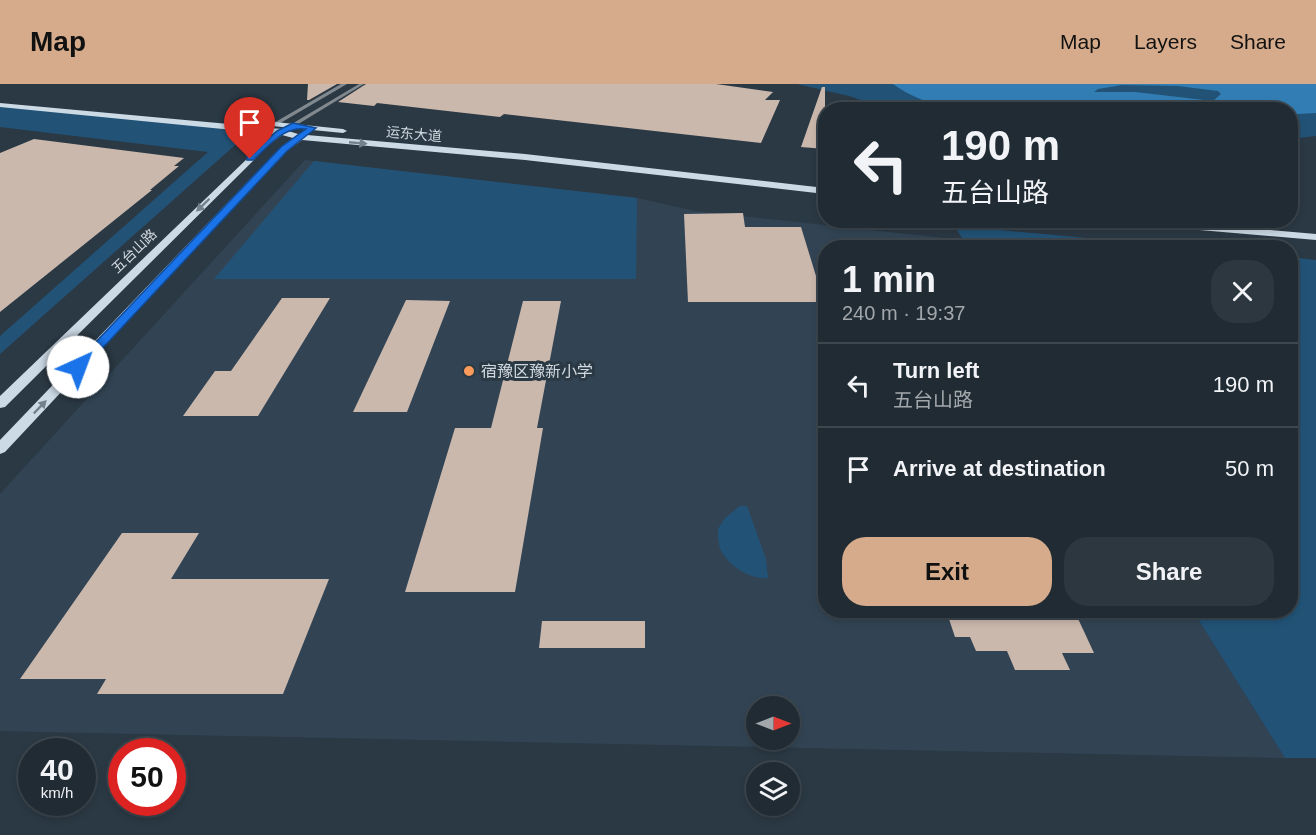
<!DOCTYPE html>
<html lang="en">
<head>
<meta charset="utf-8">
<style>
  body { margin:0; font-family:Helvetica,"Noto Sans SC",sans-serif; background:#2d373f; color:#f1f3f6; height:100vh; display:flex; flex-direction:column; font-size:22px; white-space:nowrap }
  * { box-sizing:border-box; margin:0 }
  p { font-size:20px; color:#a2a7ac }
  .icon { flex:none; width:33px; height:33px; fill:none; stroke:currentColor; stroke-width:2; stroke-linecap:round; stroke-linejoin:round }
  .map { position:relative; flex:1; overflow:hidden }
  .drawer { position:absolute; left:818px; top:156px; width:480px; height:378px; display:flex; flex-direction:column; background:#202b33; border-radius:24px; box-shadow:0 3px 9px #0003,0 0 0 2px #3d474e }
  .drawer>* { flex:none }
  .banner { position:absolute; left:818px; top:18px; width:480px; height:126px; border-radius:24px; box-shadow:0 3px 9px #0003,0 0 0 2px #3d474e; background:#202b33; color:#f1f3f6; overflow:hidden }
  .needle { width:39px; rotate:90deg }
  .buttons { position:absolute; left:746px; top:612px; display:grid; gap:12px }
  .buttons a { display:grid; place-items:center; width:54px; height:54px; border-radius:50%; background:#202b33; box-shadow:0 3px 9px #0003,0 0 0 2px #3d474e; font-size:30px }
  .speed { position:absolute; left:18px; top:654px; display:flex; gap:12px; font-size:30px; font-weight:700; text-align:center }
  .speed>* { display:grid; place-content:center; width:78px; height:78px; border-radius:50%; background:#202b33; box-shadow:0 3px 9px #0003,0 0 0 2px #3d474e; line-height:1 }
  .speed small { font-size:15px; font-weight:400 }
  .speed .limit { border:9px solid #d22; background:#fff; color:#111 }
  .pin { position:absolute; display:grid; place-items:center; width:51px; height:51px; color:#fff; margin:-62px -26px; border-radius:50% 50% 50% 0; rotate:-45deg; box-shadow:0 0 6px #0007 }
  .pin .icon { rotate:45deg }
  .me { position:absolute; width:66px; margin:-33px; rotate:43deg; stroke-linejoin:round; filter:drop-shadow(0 0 4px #0008) }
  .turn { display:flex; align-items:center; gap:21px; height:126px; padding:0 24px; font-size:27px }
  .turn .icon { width:78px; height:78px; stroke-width:2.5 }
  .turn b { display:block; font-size:42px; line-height:51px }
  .round { display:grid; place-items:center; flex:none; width:63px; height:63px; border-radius:24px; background:#2d373f }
  .head { display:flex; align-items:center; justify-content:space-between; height:102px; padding:0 24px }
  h1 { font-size:36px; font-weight:700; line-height:45px }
  .action { display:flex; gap:12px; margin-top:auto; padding:12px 24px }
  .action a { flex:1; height:69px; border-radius:24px; background:#d6ab8b; color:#111; font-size:24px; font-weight:700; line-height:69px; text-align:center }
  .action a+a { background:#2d373f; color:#f1f3f6 }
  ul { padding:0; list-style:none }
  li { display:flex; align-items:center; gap:18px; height:84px; padding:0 24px; border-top:2px solid #3d474e }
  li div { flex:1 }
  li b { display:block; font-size:22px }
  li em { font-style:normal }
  header { display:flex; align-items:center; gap:36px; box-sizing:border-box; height:84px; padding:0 30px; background:#d6ab8b; color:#111 }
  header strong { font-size:28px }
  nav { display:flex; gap:33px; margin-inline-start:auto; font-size:21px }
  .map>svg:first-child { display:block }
</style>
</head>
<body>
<header>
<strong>Map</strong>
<nav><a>Map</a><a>Layers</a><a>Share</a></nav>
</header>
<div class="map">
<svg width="1316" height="751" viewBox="0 0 1316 751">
  <rect width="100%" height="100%" fill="#2b3944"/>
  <!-- built -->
  <path fill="#324454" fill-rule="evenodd" d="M 305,76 L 637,114 L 695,127 L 963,156 L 967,163 L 825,164 L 825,526 L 1193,527 L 1285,674 L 0,647 L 0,410 ZM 756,622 L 789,622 L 789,656 L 756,656 Z"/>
  <!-- green -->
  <path fill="#225377" d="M 797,0 L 1316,0 L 1316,52 L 1290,55 L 1290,26 L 890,26 L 849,12 Z
    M 0,20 L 252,46 L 0,270 L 0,252 L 208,68 L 0,43 Z
    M 314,77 L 637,114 L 636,195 L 214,195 Z
    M 955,142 L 1183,163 L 967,163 Z
    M 1290,173 L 1316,176 L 1316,674 L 1285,674 L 1193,527 L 1290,526 Z
    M 740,422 L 747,422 L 766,475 L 768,494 C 750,496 727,481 720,464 C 718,458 718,451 718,445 L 725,434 Z"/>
  <!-- water -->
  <path fill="#327eb4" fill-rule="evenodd" d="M 893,0 L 1316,0 L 1316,29 L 1298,30 L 1290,33 L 1290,26 L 1042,26 L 994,16 L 991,18 L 1020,25 C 973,26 934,29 893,0 ZM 1122,1 L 1178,2 L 1218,7 L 1221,10 L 1213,17 L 1135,8 L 1094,8 L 1098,5 Z"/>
  <!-- building -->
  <path fill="#cbb8ad" d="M 308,0 L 337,0 L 309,16 L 307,16 Z
    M 366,0 L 716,0 L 773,8 L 765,16 L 780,16 L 761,59 L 504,30 L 500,33 L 377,19 L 374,22 L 338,18 Z
    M 822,3 L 825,3 L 825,65 L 801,63 Z
    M 34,55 L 184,74 L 174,82 L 179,82 L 150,106 L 152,106 L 0,228 L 0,69 Z
    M 743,129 L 745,143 L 801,143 L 824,218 L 688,218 L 684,130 Z
    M 282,214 L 330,214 L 258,332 L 183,332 L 215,287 L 231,287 Z
    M 406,216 L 450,217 L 407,328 L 353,328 Z
    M 523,217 L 561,217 L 537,344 L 543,344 L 515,508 L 405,508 L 455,344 L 491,344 Z
    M 122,449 L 199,449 L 171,495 L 329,495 L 283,610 L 97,610 L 106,595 L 20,595 Z
    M 946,526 L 1074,526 L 1094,569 L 1062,569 L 1070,586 L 1015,586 L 1007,567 L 976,567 L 970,553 L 955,553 Z
    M 542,537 L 645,537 L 645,564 L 539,564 Z"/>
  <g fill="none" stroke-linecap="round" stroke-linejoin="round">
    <!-- minor -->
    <path fill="#81898e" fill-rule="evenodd" d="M 341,0 L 347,0 L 277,41 L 272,40 Z
      M 359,0 L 364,0 L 295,42 L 290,41 Z"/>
    <!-- major -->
    <path fill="#ccdae6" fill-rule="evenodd" d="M 0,19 L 282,45 L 298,50 L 307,48 L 307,51 L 525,70 L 825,104 L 825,110 L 525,76 L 302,56 L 287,67 L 5,368 L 0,370 L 0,356 L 281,63 L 293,54 L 282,51 L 269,61 L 5,323 L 0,324 L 0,312 L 273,50 L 0,23 Z
      M 275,38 L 343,45 L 347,47 L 343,49 L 272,42 L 271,40 Z
      M 1113,136 L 1159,136 L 1316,150 L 1316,156 L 1118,139 Z"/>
  </g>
  <!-- one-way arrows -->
  <defs><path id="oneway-solid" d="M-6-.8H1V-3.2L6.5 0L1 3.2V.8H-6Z" transform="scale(1.5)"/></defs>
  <g fill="#73818d">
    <use href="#oneway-solid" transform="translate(358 59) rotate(5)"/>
    <use href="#oneway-solid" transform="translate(203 121) rotate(136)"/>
    <use href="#oneway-solid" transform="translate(40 323) rotate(-46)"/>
  </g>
  <!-- route -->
  <path fill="#1a73e8" stroke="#114b97" stroke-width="1.5" d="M 293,39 L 316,44 L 287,67 L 82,286 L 74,286 L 74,281 L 281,63 L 306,45 C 283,42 269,62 253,76 L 247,76 L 247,73 L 277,47 Z"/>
  <!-- markers -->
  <circle fill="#ff9b5a" stroke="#2b3944" stroke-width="2" cx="469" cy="287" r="6"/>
  <g text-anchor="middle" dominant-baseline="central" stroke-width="6" stroke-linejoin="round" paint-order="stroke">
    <!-- far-street labels -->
    <g font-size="14" fill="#d1d9e0" stroke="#2b3944">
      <text transform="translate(414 50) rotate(5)">运东大道</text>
      <text transform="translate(134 167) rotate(-44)">五台山路</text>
    </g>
    <!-- poi labels -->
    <g font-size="16" fill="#d1d9e0" stroke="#2b3944" text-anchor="start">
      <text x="481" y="287">宿豫区豫新小学</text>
    </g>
  </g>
</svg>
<div class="buttons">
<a><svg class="needle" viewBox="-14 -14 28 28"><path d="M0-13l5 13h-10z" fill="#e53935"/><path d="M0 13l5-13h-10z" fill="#a2a7ac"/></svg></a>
<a><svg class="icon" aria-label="layers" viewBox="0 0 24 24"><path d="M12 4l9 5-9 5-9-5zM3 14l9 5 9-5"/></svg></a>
</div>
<div class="speed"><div>40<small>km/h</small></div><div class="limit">50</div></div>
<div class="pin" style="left:250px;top:75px;background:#d93025"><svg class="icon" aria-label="arrive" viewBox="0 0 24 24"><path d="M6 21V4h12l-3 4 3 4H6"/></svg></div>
<svg class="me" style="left:78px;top:283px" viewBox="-20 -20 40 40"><circle r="19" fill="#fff"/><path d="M0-13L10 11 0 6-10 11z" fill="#1a73e8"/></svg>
<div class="banner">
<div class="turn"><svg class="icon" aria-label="left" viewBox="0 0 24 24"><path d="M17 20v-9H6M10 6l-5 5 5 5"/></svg><div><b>190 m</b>五台山路</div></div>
</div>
<section class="drawer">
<div class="head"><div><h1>1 min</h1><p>240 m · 19:37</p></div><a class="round"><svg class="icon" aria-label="close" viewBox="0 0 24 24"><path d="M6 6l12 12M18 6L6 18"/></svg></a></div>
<ul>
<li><svg class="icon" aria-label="left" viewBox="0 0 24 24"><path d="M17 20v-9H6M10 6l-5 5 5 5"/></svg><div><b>Turn left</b><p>五台山路</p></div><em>190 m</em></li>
<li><svg class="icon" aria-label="arrive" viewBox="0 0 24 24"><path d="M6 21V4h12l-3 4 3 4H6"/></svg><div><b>Arrive at destination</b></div><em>50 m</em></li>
</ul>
<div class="action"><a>Exit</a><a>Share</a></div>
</section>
</div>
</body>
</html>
